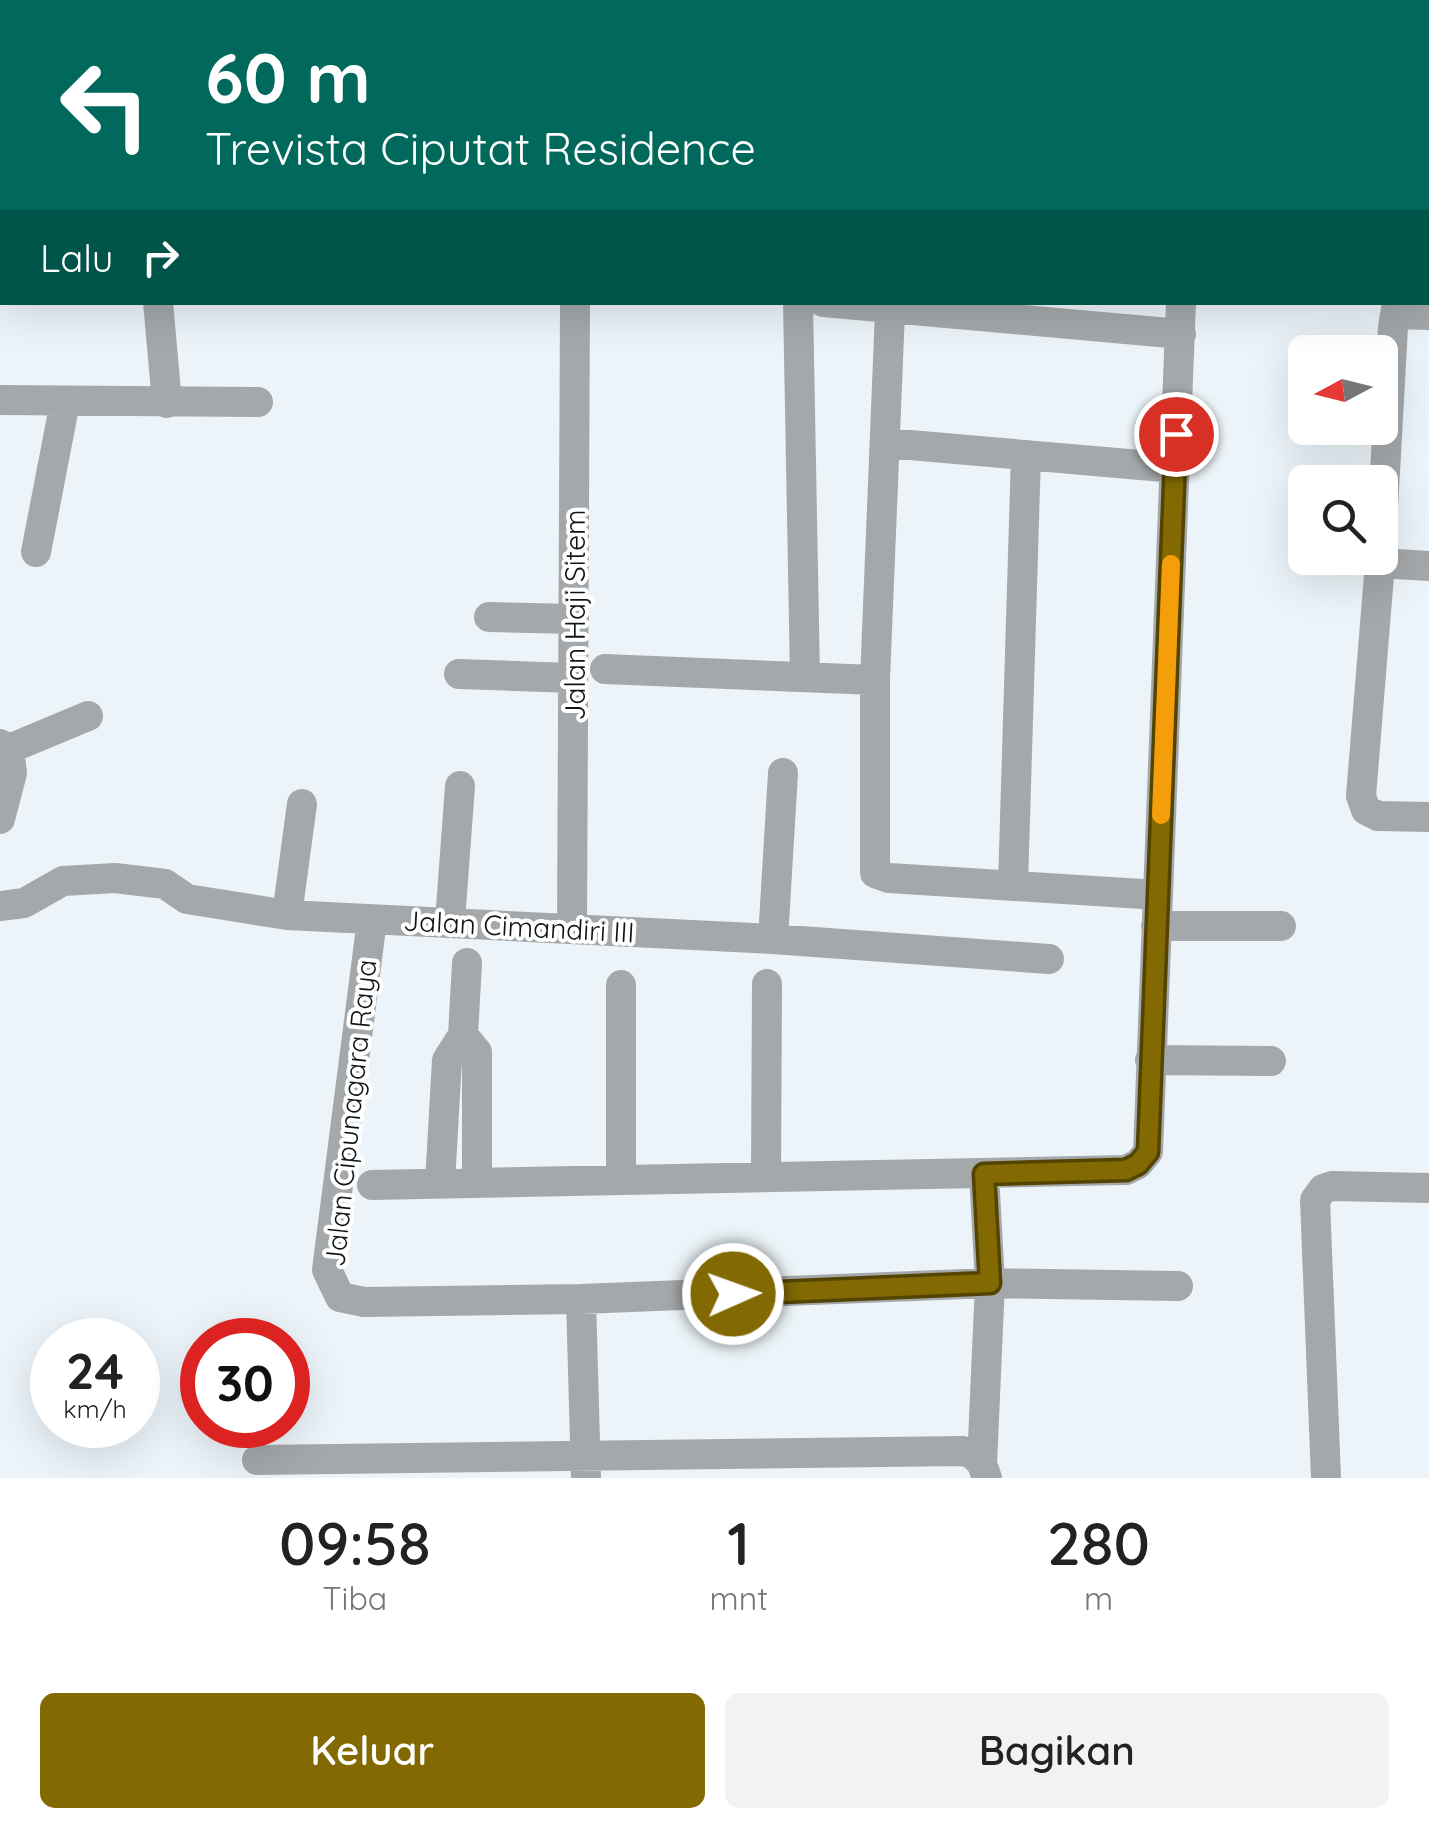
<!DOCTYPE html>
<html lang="id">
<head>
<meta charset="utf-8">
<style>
  body { margin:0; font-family:Quicksand,sans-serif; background:#f2f2f2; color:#222; height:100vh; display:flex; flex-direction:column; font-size:38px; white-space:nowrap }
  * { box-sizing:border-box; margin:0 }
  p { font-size:32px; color:#767676 }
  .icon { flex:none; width:55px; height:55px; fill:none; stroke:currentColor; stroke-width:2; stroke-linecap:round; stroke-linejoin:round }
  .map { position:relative; height:1478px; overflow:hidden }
  .panel { display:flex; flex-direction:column; background:#fff; flex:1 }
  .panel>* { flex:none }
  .banner { position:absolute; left:0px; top:0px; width:1430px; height:305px; box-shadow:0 10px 40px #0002; background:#00695c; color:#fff; overflow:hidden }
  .needle { width:65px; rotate:263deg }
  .tools { position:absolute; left:1288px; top:335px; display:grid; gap:20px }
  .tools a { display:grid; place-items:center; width:110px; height:110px; border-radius:15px; background:#fff; box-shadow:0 10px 40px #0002; font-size:50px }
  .speed { position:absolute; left:30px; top:1318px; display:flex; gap:20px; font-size:50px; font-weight:700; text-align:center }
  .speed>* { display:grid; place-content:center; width:130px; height:130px; border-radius:50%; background:#fff; box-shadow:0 10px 40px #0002; line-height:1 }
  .speed small { font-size:25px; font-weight:400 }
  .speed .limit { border:15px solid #d22; background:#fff; color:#111 }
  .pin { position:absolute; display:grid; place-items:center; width:85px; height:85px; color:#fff; margin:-42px; border:5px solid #fff; border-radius:50%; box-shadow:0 2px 10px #0007 }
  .me { position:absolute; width:110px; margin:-55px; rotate:88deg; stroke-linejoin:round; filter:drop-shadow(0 0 8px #0008) }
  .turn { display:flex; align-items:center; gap:35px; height:210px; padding:0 40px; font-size:45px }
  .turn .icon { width:130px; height:130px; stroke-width:2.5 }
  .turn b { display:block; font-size:70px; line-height:85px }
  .then { display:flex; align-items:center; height:95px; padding:0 40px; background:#0003; gap:20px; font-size:38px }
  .eta { display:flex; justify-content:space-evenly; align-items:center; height:170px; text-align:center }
  .eta b { font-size:60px; font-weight:600; line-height:70px }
  .action { display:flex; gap:20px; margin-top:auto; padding:20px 40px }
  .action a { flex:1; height:115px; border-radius:15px; background:#826902; color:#fff; font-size:40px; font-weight:600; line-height:115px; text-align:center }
  .action a+a { background:#f2f2f2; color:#222 }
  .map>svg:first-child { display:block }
</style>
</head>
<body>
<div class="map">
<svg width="1429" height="1478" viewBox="0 0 1429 1478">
  <rect width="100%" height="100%" fill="#ecf4f9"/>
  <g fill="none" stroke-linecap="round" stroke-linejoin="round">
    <!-- minor -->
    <path stroke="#a5a8aa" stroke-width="30" d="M 665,0 L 677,2
      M 889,0 L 890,2
      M 1017,0 L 1017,2
      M 1163,0 L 1163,2
      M 182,2 L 183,2
      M 404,2 L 405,0
      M 791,2 L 791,0
      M 0,164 L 2,164
      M 158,302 L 167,403
      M 798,302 L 805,677
      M 823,302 L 1181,334
      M 1397,302 L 1393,327 L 1380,563 L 1429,566
      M 890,311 L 875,680 L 875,873 L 889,878 L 1158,895
      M 1396,314 L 1429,315
      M 0,400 L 258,402
      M 887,443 L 1175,468
      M 36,552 L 65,402
      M 1380,563 L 1361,796 L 1366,810 L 1378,816 L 1429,817
      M 489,617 L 574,619
      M 605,669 L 875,680
      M 459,674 L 573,678
      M 0,744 L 9,749 L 12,773 L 0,819
      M 9,749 L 88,716
      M 1013,885 L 1026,455
      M 0,906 L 24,903 L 63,881 L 115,878 L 165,884 L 187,899 L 287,915 L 773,939 L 1049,959
      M 287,915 L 302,804
      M 372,920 L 327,1270 L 340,1297 L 364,1302 L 581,1299 L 990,1283 L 982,1464 L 987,1478
      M 450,921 L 460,786
      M 1156,926 L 1281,926
      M 572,928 L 575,302
      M 773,939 L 783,773
      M 621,985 L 621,1178
      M 463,1035 L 477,1052 L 477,1182
      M 1150,1060 L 1271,1061
      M 984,1174 L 990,1283 L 1178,1286
      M 766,1176 L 767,984
      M 440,1183 L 447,1060 L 463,1035 L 467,963
      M 372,1185 L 1126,1170 L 1138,1164 L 1148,1152 L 1181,302
      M 581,1299 L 586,1478
      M 257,1460 L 963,1451 L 974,1455 L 982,1464
      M 1326,1478 L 1315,1200 L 1323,1189 L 1332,1186 L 1429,1188"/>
  </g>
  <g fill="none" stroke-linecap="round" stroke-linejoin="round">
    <!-- route casing -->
    <g stroke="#544401" stroke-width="25">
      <path id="route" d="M 733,1294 L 990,1283 L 984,1174 L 1126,1170 L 1138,1164 L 1148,1152 L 1176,434"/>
    </g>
    <!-- route -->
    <use href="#route" stroke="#826902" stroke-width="18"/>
    <!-- slow -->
    <path stroke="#f59e0b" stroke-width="18" d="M 1161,815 L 1171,564"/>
  </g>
  <g text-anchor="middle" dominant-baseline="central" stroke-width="8" stroke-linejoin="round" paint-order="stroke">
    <!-- street labels -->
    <g font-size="28" fill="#111415" stroke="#fff">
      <text transform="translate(574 615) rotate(-90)">Jalan Haji Sitem</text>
      <text transform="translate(519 926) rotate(3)">Jalan Cimandiri III</text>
      <text transform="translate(350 1113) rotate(-84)">Jalan Cipunagara Raya</text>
    </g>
  </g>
</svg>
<div class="tools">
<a><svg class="needle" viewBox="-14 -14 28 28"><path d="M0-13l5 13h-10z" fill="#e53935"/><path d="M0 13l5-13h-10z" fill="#767676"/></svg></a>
<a><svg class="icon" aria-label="search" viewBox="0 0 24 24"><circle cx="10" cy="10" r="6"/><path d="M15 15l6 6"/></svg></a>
</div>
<div class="speed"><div>24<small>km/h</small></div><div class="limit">30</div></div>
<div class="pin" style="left:1176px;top:434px;background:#d93025"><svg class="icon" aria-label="arrive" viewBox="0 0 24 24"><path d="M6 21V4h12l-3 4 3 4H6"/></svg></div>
<svg class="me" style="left:733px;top:1294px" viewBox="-20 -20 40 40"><circle r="17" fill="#826902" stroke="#fff" stroke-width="3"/><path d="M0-11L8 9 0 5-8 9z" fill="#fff"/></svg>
<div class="banner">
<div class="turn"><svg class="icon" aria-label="left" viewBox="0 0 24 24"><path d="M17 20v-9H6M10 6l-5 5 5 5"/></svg><div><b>60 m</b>Trevista Ciputat Residence</div></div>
<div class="then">Lalu<svg class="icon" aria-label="right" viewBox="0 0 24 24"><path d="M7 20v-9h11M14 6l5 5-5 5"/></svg></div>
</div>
</div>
<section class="panel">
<div class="eta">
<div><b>09:58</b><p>Tiba</p></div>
<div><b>1</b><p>mnt</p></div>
<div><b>280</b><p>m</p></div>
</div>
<div class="action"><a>Keluar</a><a>Bagikan</a></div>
</section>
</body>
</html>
